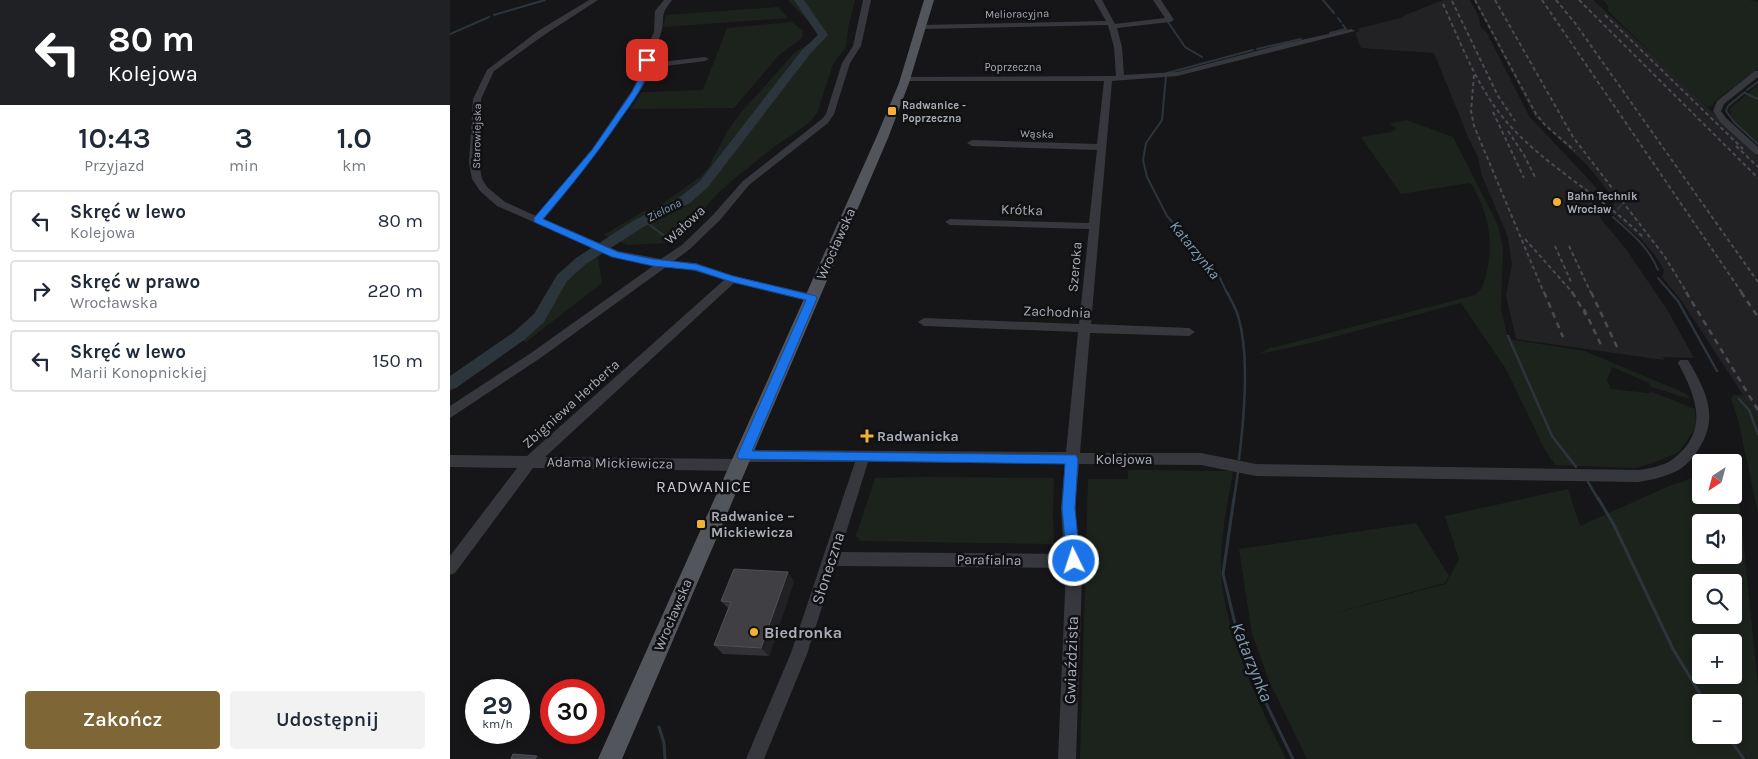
<!DOCTYPE html>
<html lang="pl">
<head>
<meta charset="utf-8">
<style>
  body { margin:0; font-family:Karla,sans-serif; background:#f2f2f3; color:#1f2937; height:100vh; display:flex; flex-direction:column; font-size:19px; white-space:nowrap }
  * { box-sizing:border-box; margin:0 }
  p { font-size:16px; color:#747a83 }
  .icon { flex:none; width:28px; height:28px; fill:none; stroke:currentColor; stroke-width:2; stroke-linecap:round; stroke-linejoin:round }
  .map { position:relative; flex:1; overflow:hidden }
  .drawer { display:flex; flex-direction:column; background:#fff; width:450px }
  .drawer>* { flex:none }
  .hud { background:#202124; color:#fff; overflow:hidden }
  .needle { width:32px; rotate:216deg }
  .buttons { position:absolute; left:1242px; top:454px; display:grid; gap:10px }
  .buttons a { display:grid; place-items:center; width:50px; height:50px; border-radius:5px; background:#fff; box-shadow:0 2px 8px #0003; font-size:25px }
  .speed { position:absolute; left:15px; top:679px; display:flex; gap:10px; font-size:25px; font-weight:700; text-align:center }
  .speed>* { display:grid; place-content:center; width:65px; height:65px; border-radius:50%; background:#fff; box-shadow:0 2px 8px #0003; line-height:1 }
  .speed small { font-size:12px; font-weight:400 }
  .speed .limit { border:8px solid #d22; background:#fff; color:#111 }
  .pin { position:absolute; display:grid; place-items:center; width:42px; height:42px; color:#fff; margin:-21px; border-radius:10px; box-shadow:0 2px 8px #0006 }
  .me { position:absolute; width:55px; margin:-28px; rotate:356deg; stroke-linejoin:round; filter:drop-shadow(0 0 4px #0008) }
  .turn { display:flex; align-items:center; gap:18px; height:105px; padding:0 25px; font-size:22px }
  .turn .icon { width:65px; height:65px; stroke-width:2.5 }
  .turn b { display:block; font-size:35px; line-height:42px }
  .eta { display:flex; justify-content:space-evenly; align-items:center; height:85px; text-align:center }
  .eta b { font-size:30px; font-weight:600; line-height:35px }
  .cta { display:flex; gap:10px; margin-top:auto; padding:10px 25px }
  .cta a { flex:1; height:58px; border-radius:5px; background:#7e6636; color:#fff; font-size:20px; font-weight:600; line-height:58px; text-align:center }
  .cta a+a { background:#f2f2f3; color:#1f2937 }
  ul { padding:0; list-style:none }
  li { display:flex; align-items:center; gap:15px; height:62px; margin:0 10px 8px; padding:0 15px; border:2px solid #e0e1e3; border-radius:5px }
  li div { flex:1 }
  li b { display:block; font-size:19px }
  li em { font-style:normal }
  main { display:flex; flex:1; min-height:0 }
  .map>svg:first-child { display:block }
</style>
</head>
<body>
<main>
<section class="drawer">
<div class="hud">
<div class="turn"><svg class="icon" aria-label="left" viewBox="0 0 24 24"><path d="M17 20v-9H6M10 6l-5 5 5 5"/></svg><div><b>80 m</b>Kolejowa</div></div>
</div>
<div class="eta">
<div><b>10:43</b><p>Przyjazd</p></div>
<div><b>3</b><p>min</p></div>
<div><b>1.0</b><p>km</p></div>
</div>
<ul>
<li><svg class="icon" aria-label="left" viewBox="0 0 24 24"><path d="M17 20v-9H6M10 6l-5 5 5 5"/></svg><div><b>Skręć w lewo</b><p>Kolejowa</p></div><em>80 m</em></li>
<li><svg class="icon" aria-label="right" viewBox="0 0 24 24"><path d="M7 20v-9h11M14 6l5 5-5 5"/></svg><div><b>Skręć w prawo</b><p>Wrocławska</p></div><em>220 m</em></li>
<li><svg class="icon" aria-label="left" viewBox="0 0 24 24"><path d="M17 20v-9H6M10 6l-5 5 5 5"/></svg><div><b>Skręć w lewo</b><p>Marii Konopnickiej</p></div><em>150 m</em></li>
</ul>
<div class="cta"><a>Zakończ</a><a>Udostępnij</a></div>
</section>
<div class="map">
<svg width="1308" height="759" viewBox="0 0 1308 759">
  <rect width="100%" height="100%" fill="#161618"/>
  <!-- built -->
  <path fill="#222225" d="M 993,0 L 1020,0 L 1029,17 L 1030,26 L 1037,33 L 1079,116 L 1155,197 L 1142,202 L 1151,219 L 1176,249 L 1218,311 L 1244,358 L 1213,357 L 1214,360 L 1066,339 L 1056,295 L 1062,265 L 1058,237 L 1032,176 L 1028,157 L 1019,139 L 984,53 L 911,48 L 905,33 L 910,31 L 907,29 L 954,17 L 953,16 Z
    M 1024,0 L 1143,0 L 1211,62 L 1308,157 L 1308,418 L 1231,300 L 1212,277 L 1214,270 L 1206,257 L 1192,240 L 1157,209 L 1166,201 L 1136,164 L 1085,117 Z"/>
  <!-- green -->
  <path fill="#1c231d" fill-rule="evenodd" d="M 338,0 L 405,0 L 398,28 L 396,47 L 383,64 L 367,113 L 359,123 L 324,147 L 285,178 L 266,195 L 240,226 L 216,243 L 178,245 L 154,235 L 194,211 L 199,212 L 211,205 L 251,176 L 258,168 L 277,132 L 289,115 L 345,52 L 361,43 L 368,34 C 365,26 345,9 338,0 Z
    M 1153,0 L 1299,0 L 1308,2 L 1308,69 L 1291,83 L 1271,96 L 1260,107 L 1256,106 L 1158,11 L 1158,6 Z
    M 328,7 L 338,18 L 213,27 L 216,15 Z
    M 342,22 L 353,31 L 352,38 L 328,56 L 284,108 L 180,109 L 192,92 L 253,90 L 277,28 Z
    M 1308,85 L 1308,142 C 1298,134 1279,122 1280,108 Z
    M 956,120 L 1003,137 L 1048,225 L 1053,248 L 1051,309 L 1058,339 L 1135,351 L 1237,394 L 1240,399 L 1201,387 L 1199,383 L 1162,367 L 1157,380 L 1161,389 L 1198,393 L 1202,392 L 1245,409 L 1246,427 L 1229,452 L 1208,461 L 1186,468 L 1105,465 L 1093,446 L 1056,369 L 1011,303 L 857,344 L 809,354 L 821,347 L 825,347 L 1025,295 C 1034,289 1034,281 1037,271 C 1044,240 1038,213 1022,185 L 1019,183 L 951,194 L 911,137 L 941,132 L 947,128 L 939,124 Z
    M 143,256 L 148,258 L 152,283 L 76,342 L 69,339 C 79,331 90,323 98,313 C 116,287 110,274 143,256 Z
    M 1283,395 L 1293,395 L 1308,418 L 1308,513 L 1288,419 L 1281,399 Z
    M 680,470 L 783,471 C 778,503 770,537 771,569 C 772,627 810,708 836,759 L 630,759 L 638,479 L 676,479 L 678,478 L 678,471 Z
    M 1251,475 L 1251,495 L 1284,495 L 1284,479 L 1287,480 L 1308,686 L 1308,759 L 857,759 L 819,681 L 802,634 L 789,549 L 966,523 L 999,576 L 995,583 L 858,620 L 996,584 L 1009,559 L 995,516 L 1118,489 L 1130,526 L 1219,486 ZM 1251,522 L 1284,522 L 1284,555 L 1251,555 ZM 1251,582 L 1284,582 L 1284,615 L 1251,615 ZM 1251,642 L 1284,642 L 1284,675 L 1251,675 ZM 1284,702 L 1284,735 L 1251,735 L 1251,702 Z
    M 473,477 L 604,478 L 603,515 L 604,542 L 602,544 L 411,541 L 406,536 L 425,478 Z"/>
  <g fill="none" stroke-linecap="round" stroke-linejoin="round">
    <!-- stream-far2 -->
    <path stroke="#2c353c" stroke-width="2" d="M 873,0 L 884,13
      M 44,15 L 95,0
      M 888,18 L 891,22
      M 718,22 L 735,47 L 752,57
      M 880,33 L 896,29 L 893,25
      M 0,34 L 39,17
      M 807,49 L 851,39
      M 717,73 L 803,50
      M 716,76 L 712,120 L 696,143 L 693,160 L 697,177 L 717,216 L 768,274 L 777,293
      M 1297,90 L 1308,82
      M 1295,92 L 1278,106 L 1276,111 L 1285,123 L 1308,144
      M 1295,93 L 1308,99
      M 1168,209 L 1171,205
      M 1163,217 C 1181,233 1199,247 1208,270
      M 195,221 L 218,239
      M 1208,278 L 1221,293"/>
    <!-- stream-far1 -->
    <path stroke="#2c353c" stroke-width="2.5" d="M 777,292 C 780,299 786,308 788,316 C 800,355 794,419 789,459
      M 1220,292 L 1228,301 L 1267,371
      M 1058,336 L 1102,436 L 1126,467
      M 1289,399 L 1299,410 L 1308,434
      M 1138,482 L 1148,499
      M 784,499 L 788,472"/>
    <!-- stream -->
    <path stroke="#2c353c" stroke-width="3" d="M 784,498 L 773,574 L 789,640 L 813,697 L 843,759
      M 1148,498 L 1164,525 L 1223,649 L 1255,702
      M 209,727 L 214,743 L 215,759
      M 1277,735 L 1294,759"/>
    <!-- river -->
    <path fill="#2c353c" fill-rule="evenodd" d="M 344,0 L 354,0 L 378,35 L 360,54 L 258,187 L 240,203 L 193,227 L 136,264 L 117,281 L 94,322 L 74,340 L 6,388 L 0,390 L 0,376 L 64,332 L 84,314 L 107,275 L 126,258 L 183,221 L 230,197 L 250,181 L 352,50 L 368,35 Z"/>
    <!-- minor -->
    <path fill="#37383d" fill-rule="evenodd" d="M 139,0 L 148,0 L 94,35 L 44,71 L 31,99 L 29,163 L 32,179 L 37,187 L 55,202 L 86,216 L 142,149 L 181,92 L 191,74 L 194,54 L 204,32 L 205,11 L 214,0 L 222,0 C 208,18 216,16 211,33 C 208,44 202,52 201,63 L 255,57 L 259,59 L 255,61 L 200,68 C 198,83 186,96 178,108 C 152,147 124,183 94,219 L 168,251 L 211,259 L 232,245 L 262,216 L 293,181 L 372,119 L 376,114 L 392,63 L 403,46 L 413,0 L 421,0 L 411,46 L 400,63 L 384,114 L 378,123 L 299,185 L 270,220 L 240,249 L 224,261 L 246,263 L 284,276 L 362,294 L 366,295 L 368,298 L 366,301 L 362,302 L 284,283 L 95,457 L 288,459 L 286,456 L 288,452 L 293,450 L 616,452 L 628,332 L 474,326 L 468,322 L 474,318 L 629,324 L 639,229 L 500,225 L 495,222 L 500,219 L 639,223 L 647,150 L 522,146 L 517,143 L 522,140 L 647,144 L 654,81 L 455,81 L 451,79 L 455,77 L 666,76 L 664,47 L 658,25 L 471,29 L 467,27 L 471,25 L 656,21 L 644,0 L 652,0 L 665,24 L 715,18 L 703,0 L 711,0 L 724,20 L 720,22 L 667,28 L 672,47 L 674,75 L 727,72 L 833,44 L 901,29 L 905,31 L 727,76 L 662,81 L 641,324 L 739,328 L 745,332 L 739,336 L 640,333 L 630,453 L 751,453 L 806,464 L 1188,470 C 1196,469 1204,468 1211,465 C 1220,463 1227,456 1233,450 C 1258,423 1243,391 1228,363 L 1230,360 L 1238,360 C 1256,391 1270,417 1248,450 C 1242,460 1233,469 1222,473 C 1211,478 1200,480 1188,482 L 806,476 L 751,465 L 629,464 L 625,508 L 632,577 L 626,759 L 608,759 L 616,568 L 385,566 L 357,654 L 314,759 L 296,759 L 341,653 L 405,462 L 294,462 L 296,465 L 294,469 L 289,471 L 83,468 L 5,573 L 0,575 L 0,556 L 67,468 L 0,467 L 0,455 L 77,456 L 274,280 L 245,271 L 216,267 L 89,359 L 0,418 L 0,406 L 81,353 L 203,266 L 161,256 L 47,206 L 30,191 L 22,179 L 19,163 L 23,99 L 37,70 L 88,31 ZM 418,462 L 615,464 L 611,508 L 614,554 L 390,552 Z
      M 1305,71 L 1308,71 L 1308,77 L 1274,104 L 1271,111 L 1276,118 L 1308,147 L 1308,155 L 1305,154 L 1270,122 L 1263,111 L 1267,101 Z"/>
    <!-- major -->
    <path fill="#53555c" fill-rule="evenodd" d="M 474,0 L 484,0 L 459,83 L 438,138 L 172,759 L 148,759 L 426,138 L 449,83 Z"/>
    <!-- rail-far1 -->
    <path stroke="#4a4c52" stroke-width="2" stroke-dasharray="4 3" stroke-linecap="butt" d="M 1025,0 L 1086,114 L 1095,125 L 1125,151
      M 1045,0 L 1123,137 L 1215,257 L 1237,293
      M 1092,0 L 1292,293
      M 1106,0 L 1125,23 L 1308,282
      M 1129,0 L 1308,178
      M 1002,1 L 1048,96 L 1065,121
      M 993,4 C 1013,48 1030,95 1064,130 C 1103,171 1154,198 1194,238
      M 1155,15 L 1293,149
      M 1024,75 L 1021,111 L 1024,126 L 1094,293
      M 1043,112 L 1074,178
      M 1058,131 L 1074,155 L 1086,179
      M 1286,146 L 1308,167
      M 1075,239 L 1123,293
      M 1105,246 L 1122,284
      M 1119,246 L 1141,293"/>
    <!-- rail -->
    <path stroke="#4a4c52" stroke-width="2.5" stroke-dasharray="6 5" stroke-linecap="butt" d="M 1094,292 L 1113,337
      M 1122,292 L 1136,315
      M 1141,292 L 1167,347
      M 1236,292 L 1308,410
      M 1291,292 L 1308,317
      M 1134,309 L 1151,345"/>
  </g>
  <!-- wall -->
  <path fill="#323236" d="M 344,581 L 319,656 L 273,654 L 264,645 L 278,608 L 271,601 Z"/>
  <!-- shaded-wall -->
  <path fill="#212124" d="M 338,572 L 344,581 L 319,656 L 311,648 Z
    M 87,756 L 93,759 L 85,759 Z"/>
  <!-- building -->
  <path fill="#3f3f44" stroke="#4f5156" d="M 284,569 L 338,572 L 311,648 L 264,645 L 281,602 L 271,601 Z
    M 63,754 L 87,756 L 85,759 L 61,759 Z"/>
  <!-- route -->
  <path fill="#1a73e8" stroke="#114b97" d="M 194,59 L 200,60 C 197,83 184,100 171,118 C 147,154 121,186 93,219 L 168,252 L 203,259 L 246,264 L 283,276 L 366,296 L 367,298 L 302,451 L 626,455 L 628,459 L 625,508 L 630,561 L 628,566 L 624,568 L 619,566 L 617,561 L 612,508 L 615,464 L 289,459 L 287,456 L 356,300 L 282,282 L 245,270 L 203,266 L 162,257 L 84,222 L 84,218 L 142,150 L 182,92 L 191,74 Z"/>
  <!-- markers -->
  <g fill="#f2b134" stroke="#111113" stroke-width="2">
    <rect x="437" y="106" width="10" height="10" rx="2.5"/>
    <circle cx="1107" cy="202" r="5"/>
    <path d="M414.5 428.5h5v5h5v5h-5v5h-5v-5h-5v-5h5z"/>
    <rect x="246" y="519" width="10" height="10" rx="2.5"/>
    <circle cx="304" cy="632" r="5"/>
  </g>
  <g text-anchor="middle" dominant-baseline="central" stroke-width="5" stroke-linejoin="round" paint-order="stroke">
    <!-- far-street labels -->
    <g font-size="11" fill="#a8adb8" stroke="#111113">
      <text transform="translate(567 14) rotate(-1)">Melioracyjna</text>
      <text x="563" y="67">Poprzeczna</text>
      <text transform="translate(587 134) rotate(2)">Wąska</text>
      <text transform="translate(27 136) rotate(-89)">Starowiejska</text>
    </g>
    <!-- far-poi labels -->
    <g font-size="11" font-weight="bold" fill="#a8adb8" stroke="#111113" text-anchor="start">
      <text x="452" y="105">Radwanice -<tspan x="452" dy="13">Poprzeczna</tspan></text>
      <text x="1117" y="196">Bahn Technik<tspan x="1117" dy="13">Wrocław</tspan></text>
    </g>
    <!-- far-water labels -->
    <g font-size="12" font-style="italic" fill="#7f9bb3" stroke="#111113">
      <text transform="translate(214 210) rotate(-27)">Zielona</text>
    </g>
    <!-- street labels -->
    <g font-size="14" fill="#a8adb8" stroke="#111113">
      <text transform="translate(572 210) rotate(2)">Krótka</text>
      <text transform="translate(235 225) rotate(-43)">Wałowa</text>
      <text transform="translate(386 244) rotate(-66)">Wrocławska</text>
      <text transform="translate(625 267) rotate(-85)">Szeroka</text>
      <text transform="translate(607 312) rotate(2)">Zachodnia</text>
      <text transform="translate(121 404) rotate(-42)">Zbigniewa Herberta</text>
      <text x="674" y="459">Kolejowa</text>
      <text transform="translate(160 463) rotate(1)">Adama Mickiewicza</text>
      <text transform="translate(539 560) rotate(1)">Parafialna</text>
      <text transform="translate(223 615) rotate(-67)">Wrocławska</text>
    </g>
    <!-- poi labels -->
    <g font-size="14" font-weight="bold" fill="#a8adb8" stroke="#111113" text-anchor="start">
      <text x="427" y="436">Radwanicka</text>
      <text x="261" y="516">Radwanice –<tspan x="261" dy="16">Mickiewicza</tspan></text>
    </g>
    <!-- water labels -->
    <g font-size="15" font-style="italic" fill="#7f9bb3" stroke="#111113">
      <text transform="translate(745 250) rotate(51)">Katarzynka</text>
    </g>
    <!-- quarter labels -->
    <g font-size="16" letter-spacing="1" fill="#c9ccd4" stroke="#111113">
      <text x="254" y="486">RADWANICE</text>
    </g>
    <!-- near-street labels -->
    <g font-size="16" fill="#a8adb8" stroke="#111113">
      <text transform="translate(378 568) rotate(-72)">Słoneczna</text>
      <text transform="translate(621 660) rotate(-88)">Gwiaździsta</text>
    </g>
    <!-- near-poi labels -->
    <g font-size="16" font-weight="bold" fill="#a8adb8" stroke="#111113" text-anchor="start">
      <text x="314" y="632">Biedronka</text>
    </g>
    <!-- near-water labels -->
    <g font-size="18" font-style="italic" fill="#7f9bb3" stroke="#111113">
      <text transform="translate(802 662) rotate(68)">Katarzynka</text>
    </g>
  </g>
</svg>
<div class="buttons">
<a><svg class="needle" viewBox="-14 -14 28 28"><path d="M0-13l5 13h-10z" fill="#e53935"/><path d="M0 13l5-13h-10z" fill="#747a83"/></svg></a>
<a><svg class="icon" aria-label="sound" viewBox="0 0 24 24"><path d="M4 9h4l5-4v14l-5-4H4zM17 9q2 3 0 6"/></svg></a>
<a><svg class="icon" aria-label="search" viewBox="0 0 24 24"><circle cx="10" cy="10" r="6"/><path d="M15 15l6 6"/></svg></a>
<a>+</a>
<a>−</a>
</div>
<div class="speed"><div>29<small>km/h</small></div><div class="limit">30</div></div>
<div class="pin" style="left:197px;top:60px;background:#d93025"><svg class="icon" aria-label="arrive" viewBox="0 0 24 24"><path d="M6 21V4h12l-3 4 3 4H6"/></svg></div>
<svg class="me" style="left:624px;top:561px" viewBox="-20 -20 40 40"><circle r="17" fill="#1a73e8" stroke="#fff" stroke-width="3"/><path d="M0-11L8 9 0 5-8 9z" fill="#fff"/></svg>
</div>
</main>
</body>
</html>
